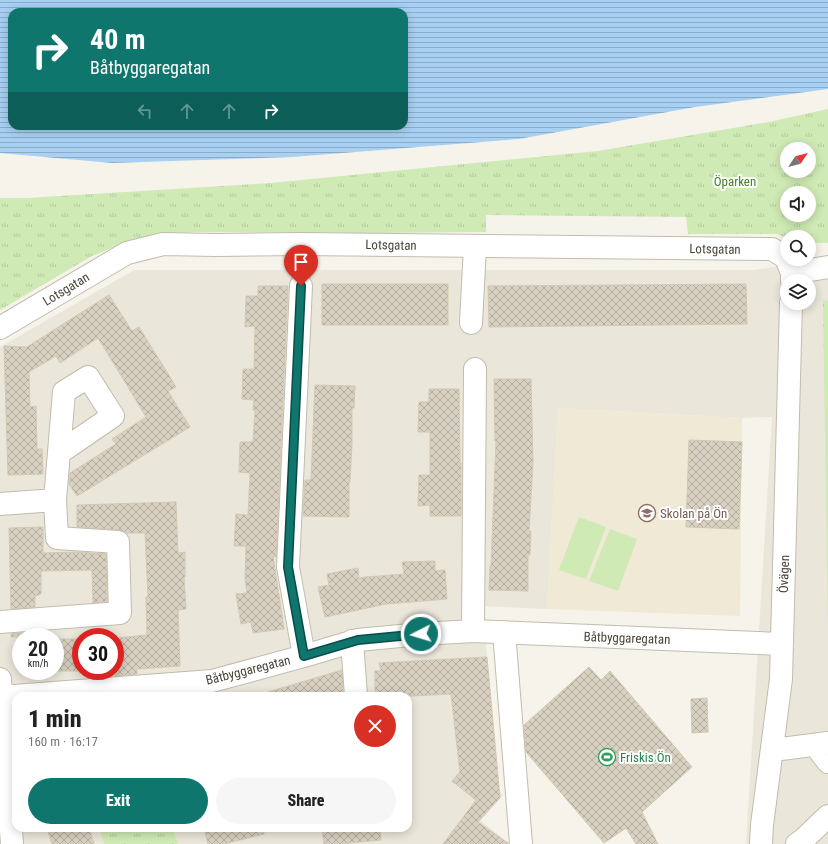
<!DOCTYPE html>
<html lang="en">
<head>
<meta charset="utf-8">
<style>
  body { margin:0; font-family:"Roboto Condensed",sans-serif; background:#f6f6f6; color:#222; height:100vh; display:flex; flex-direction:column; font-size:15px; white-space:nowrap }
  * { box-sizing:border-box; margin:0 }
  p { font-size:13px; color:#767676 }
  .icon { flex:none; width:22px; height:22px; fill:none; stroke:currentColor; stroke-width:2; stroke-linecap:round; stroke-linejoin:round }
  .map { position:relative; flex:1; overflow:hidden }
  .sheet { position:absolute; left:12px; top:692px; width:400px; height:140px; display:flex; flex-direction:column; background:#fff; border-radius:12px; box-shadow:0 2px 10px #0003 }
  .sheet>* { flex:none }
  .top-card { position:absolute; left:8px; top:8px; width:400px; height:122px; border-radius:12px; box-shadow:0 2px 10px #0003; background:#0f766e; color:#fff; overflow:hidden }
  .needle { width:26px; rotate:55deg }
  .tools { position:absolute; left:780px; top:142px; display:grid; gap:8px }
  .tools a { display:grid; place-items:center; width:36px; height:36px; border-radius:50%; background:#fff; box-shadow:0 2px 10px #0003; font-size:20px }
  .speed { position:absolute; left:12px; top:628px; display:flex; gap:8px; font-size:20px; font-weight:700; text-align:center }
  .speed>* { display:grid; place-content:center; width:52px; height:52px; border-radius:50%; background:#fff; box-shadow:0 2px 10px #0003; line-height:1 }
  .speed small { font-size:10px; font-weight:400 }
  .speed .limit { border:6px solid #d22; background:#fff; color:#111 }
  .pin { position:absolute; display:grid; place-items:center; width:34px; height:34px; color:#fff; margin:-41px -17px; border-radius:50% 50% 50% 0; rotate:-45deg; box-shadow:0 0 4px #0007 }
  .pin .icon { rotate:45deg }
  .me { position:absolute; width:44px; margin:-22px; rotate:265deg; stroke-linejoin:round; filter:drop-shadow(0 0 3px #0008) }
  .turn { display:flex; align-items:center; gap:14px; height:84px; padding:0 16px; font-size:18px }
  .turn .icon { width:52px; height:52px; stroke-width:2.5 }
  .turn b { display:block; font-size:28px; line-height:34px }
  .lanes { display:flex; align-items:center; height:38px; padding:0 16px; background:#0003; justify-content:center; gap:20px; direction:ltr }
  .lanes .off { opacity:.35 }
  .round { display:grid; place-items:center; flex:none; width:42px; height:42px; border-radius:21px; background:#f6f6f6 }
  .head { display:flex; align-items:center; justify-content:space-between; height:68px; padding:0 16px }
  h1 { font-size:24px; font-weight:800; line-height:30px }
  .primary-button { display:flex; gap:8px; margin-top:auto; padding:8px 16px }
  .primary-button a { flex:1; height:46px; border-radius:24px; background:#0f766e; color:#fff; font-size:16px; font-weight:800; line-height:46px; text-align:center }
  .primary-button a+a { background:#f6f6f6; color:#222 }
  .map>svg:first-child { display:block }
</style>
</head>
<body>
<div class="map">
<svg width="828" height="844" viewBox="0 0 828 844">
  <defs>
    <pattern id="grass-tufts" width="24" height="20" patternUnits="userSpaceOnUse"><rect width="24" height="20" fill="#cfeab4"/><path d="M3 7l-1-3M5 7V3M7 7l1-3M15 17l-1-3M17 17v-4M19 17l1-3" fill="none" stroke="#b3ca9c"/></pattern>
    <pattern id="water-rules" width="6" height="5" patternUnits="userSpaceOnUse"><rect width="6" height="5" fill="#a8d0f3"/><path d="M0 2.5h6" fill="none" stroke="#8babc6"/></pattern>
    <pattern id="building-cross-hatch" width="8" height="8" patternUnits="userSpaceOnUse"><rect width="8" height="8" fill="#d8d0c0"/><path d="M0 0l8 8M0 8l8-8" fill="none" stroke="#b1ab9d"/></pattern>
  </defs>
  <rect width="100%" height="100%" fill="#f6f3eb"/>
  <!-- residential -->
  <path fill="#eae6d9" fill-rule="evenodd" d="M 828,259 L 828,844 L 746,844 L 772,417 L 742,418 L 558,408 L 547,609 L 482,606 L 499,782 L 494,787 L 503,795 L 480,820 L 502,838 L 503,844 L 178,844 L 173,828 L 408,828 L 408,696 L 16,696 L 16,828 L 99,828 L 104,844 L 0,844 L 0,347 L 134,270 L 754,270 ZM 787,281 L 809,281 L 809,303 L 787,303 ZM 21,637 L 55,637 L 55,671 L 21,671 ZM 81,637 L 115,637 L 115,671 L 81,671 Z"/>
  <!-- education -->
  <path fill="#efe9d5" d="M 558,408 L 742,418 L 740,616 L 547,609 Z"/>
  <!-- grass -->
  <path fill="url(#grass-tufts)" fill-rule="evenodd" d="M 828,109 L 828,243 L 809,243 L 809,237 L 787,237 L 787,238 L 777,234 L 688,234 L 686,217 L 486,215 L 486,232 L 365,233 L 193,232 L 155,235 L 119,245 L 92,256 L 0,310 L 0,198 L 27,198 L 271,183 L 598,151 L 769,122 ZM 787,149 L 809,149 L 809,171 L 787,171 ZM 787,193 L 809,193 L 809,215 L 787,215 Z
    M 823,299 L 828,301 L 828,632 Z
    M 99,828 L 173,828 L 178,844 L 104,844 Z"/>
  <!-- pitch -->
  <path fill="#cfeab4" d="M 579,517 L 606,527 L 586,579 L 559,570 Z
    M 610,529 L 637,539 L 618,591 L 589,581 Z"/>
  <!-- water -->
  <path fill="url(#water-rules)" fill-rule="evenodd" d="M 0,0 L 828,0 L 828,89 L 695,107 L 519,139 L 292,157 L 112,163 L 0,153 ZM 12,12 L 404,12 L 404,126 L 12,126 Z"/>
  <!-- building -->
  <path fill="url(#building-cross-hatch)" stroke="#d3c8b3" d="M 322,284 L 448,284 L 448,325 L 322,325 Z
    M 746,284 L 747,324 L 489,327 L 488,286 Z
    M 258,286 L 288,286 L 276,557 L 273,556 L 284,629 L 253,633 L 251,622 L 241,624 L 236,594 L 247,593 L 245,578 L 246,546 L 234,546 L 236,514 L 248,515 L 250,473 L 239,472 L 240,442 L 253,442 L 255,410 L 253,410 L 254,400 L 242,399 L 243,369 L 254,369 L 255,326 L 245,327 L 246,296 L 258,296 Z
    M 109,295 L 132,331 L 139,327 L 162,364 L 176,387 L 168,391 L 190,427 L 77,496 L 69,484 L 70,473 L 116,444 L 112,439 L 146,417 L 128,387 L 98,338 L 60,363 L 56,356 L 29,372 L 30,407 L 36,406 L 37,449 L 42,449 L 43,474 L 8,475 L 4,346 L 27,347 Z
    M 494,379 L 531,379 L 533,463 L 529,531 L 531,531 L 530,555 L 528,555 L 528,591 L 489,590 L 490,566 L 491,566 L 496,441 L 495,441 Z
    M 315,385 L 355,386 L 354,408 L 352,408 L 352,443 L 350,482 L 349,482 L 349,517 L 303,516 L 305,480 L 311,480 Z
    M 429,389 L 459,389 L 460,463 L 461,463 L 461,516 L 430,516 L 430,505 L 418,506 L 419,475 L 430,475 L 430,432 L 418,432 L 419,402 L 429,402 Z
    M 689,440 L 742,442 L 739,529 L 686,527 Z
    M 176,502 L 178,553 L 185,552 L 185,577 L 184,577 L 186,609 L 178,610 L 180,666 L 137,669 L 137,674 L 115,676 L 115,638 L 147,635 L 146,597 L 148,597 L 145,533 L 127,533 L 124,531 L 119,530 L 77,527 L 77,505 Z
    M 43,527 L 43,553 L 76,552 L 106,554 L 107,601 L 93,603 L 92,570 L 41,571 L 41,594 L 35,596 L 35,607 L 11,609 L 9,528 Z
    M 435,561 L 435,571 L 445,570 L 447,599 L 386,604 L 325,617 L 318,587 L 329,585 L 327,574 L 358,568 L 359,578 L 366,577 L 404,574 L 402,562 Z
    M 36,632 L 36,637 L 11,637 L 11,634 Z
    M 55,639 L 81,639 L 81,671 L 55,671 Z
    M 487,657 L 500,798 L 478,822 L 508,843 L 508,844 L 443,844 L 476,800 L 452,781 L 460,772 L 451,694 L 412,696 L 375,696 L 375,671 L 381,671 L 379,663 Z
    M 589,667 L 601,680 L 610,671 L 692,767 L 642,812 L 658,844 L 636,844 L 626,828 L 604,843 L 526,752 L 524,725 Z
    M 342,670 L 343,693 L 334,696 L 269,696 L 268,692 Z
    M 707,698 L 708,732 L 692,733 L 691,699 Z
    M 47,828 L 89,828 L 94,844 L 52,844 Z
    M 204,828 L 263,828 L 264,834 L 224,844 L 208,844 Z
    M 322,828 L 380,828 L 381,840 L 339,844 L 324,844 Z"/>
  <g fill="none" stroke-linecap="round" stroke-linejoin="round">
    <!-- minor casing -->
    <g stroke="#c2bcad" stroke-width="24">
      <path id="minor" d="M 792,273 L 828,267
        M 301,286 L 288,567 L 304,656
        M 471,323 L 475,246
        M 0,328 L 127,253 L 163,244 L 216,245 L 303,244 L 772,249 L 786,258 L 792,273 L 792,281
        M 0,504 L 55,500 L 64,392 L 88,377 L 113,416 L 59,453
        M 0,622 L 120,613 L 118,542 L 57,538 L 55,500
        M 473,631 L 475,369
        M 504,632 L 521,844
        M 352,641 L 356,696
        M 0,679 L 12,844
        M 0,697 L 212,681 L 304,656 L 358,640 L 421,634 L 473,631 L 782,644
        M 815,745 L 828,762
        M 772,750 L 789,748 L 828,743
        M 761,844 L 762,825 L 781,679 L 791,303
        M 797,844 L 803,840 L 828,816"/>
    </g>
    <!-- minor -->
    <use href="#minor" stroke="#fff" stroke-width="22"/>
  </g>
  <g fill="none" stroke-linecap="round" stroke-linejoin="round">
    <!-- route casing -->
    <g stroke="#0a4d48" stroke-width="10">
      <path id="route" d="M 301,286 L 288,567 L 304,656 L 358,640 L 421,634"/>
    </g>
    <!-- route -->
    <use href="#route" stroke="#0f766e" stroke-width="7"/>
  </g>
  <!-- icons -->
  <defs>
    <g id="school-ring" transform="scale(0.9)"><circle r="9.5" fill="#fff" stroke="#8d6e63" stroke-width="1.5"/><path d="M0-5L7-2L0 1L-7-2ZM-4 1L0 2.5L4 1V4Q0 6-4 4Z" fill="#8d6e63"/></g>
    <g id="stadium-ring" transform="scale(0.9)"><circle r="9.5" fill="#fff" stroke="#2e9e5b" stroke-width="1.5"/><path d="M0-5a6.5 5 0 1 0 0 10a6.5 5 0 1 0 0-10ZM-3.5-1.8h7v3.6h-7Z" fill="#2e9e5b"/></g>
  </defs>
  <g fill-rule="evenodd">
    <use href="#school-ring" x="647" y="513"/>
    <use href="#stadium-ring" x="607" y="757"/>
  </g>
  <g text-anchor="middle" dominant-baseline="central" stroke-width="4" stroke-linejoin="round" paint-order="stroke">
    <!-- park labels -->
    <g font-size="13" fill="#457f29" stroke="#fff">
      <text x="735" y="181">Öparken</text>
    </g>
    <!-- street labels -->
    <g font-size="13" fill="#4b4539" stroke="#fff">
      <text transform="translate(391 245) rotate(1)">Lotsgatan</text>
      <text transform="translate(715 249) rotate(1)">Lotsgatan</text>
      <text transform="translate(66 289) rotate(-31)">Lotsgatan</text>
      <text transform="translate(784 574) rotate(-88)">Övägen</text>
      <text transform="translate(627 638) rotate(2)">Båtbyggaregatan</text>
      <text transform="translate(248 670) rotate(-14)">Båtbyggaregatan</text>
    </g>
    <!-- education labels -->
    <g font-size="13" fill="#785e54" stroke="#fff" text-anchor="start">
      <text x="660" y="513">Skolan på Ön</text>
    </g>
    <!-- leisure labels -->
    <g font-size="13" fill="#27864d" stroke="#fff" text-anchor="start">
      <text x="620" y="757">Friskis Ön</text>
    </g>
  </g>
</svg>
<div class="tools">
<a><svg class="needle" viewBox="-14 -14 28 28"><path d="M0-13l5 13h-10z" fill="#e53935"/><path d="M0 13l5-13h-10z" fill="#767676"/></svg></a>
<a><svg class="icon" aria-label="sound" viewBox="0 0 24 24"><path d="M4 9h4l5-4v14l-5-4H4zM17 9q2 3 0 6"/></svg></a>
<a><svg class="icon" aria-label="search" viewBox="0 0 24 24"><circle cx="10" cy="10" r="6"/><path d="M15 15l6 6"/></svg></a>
<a><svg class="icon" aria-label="layers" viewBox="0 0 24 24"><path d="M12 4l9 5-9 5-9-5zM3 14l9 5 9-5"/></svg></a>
</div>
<div class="speed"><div>20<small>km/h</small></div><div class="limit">30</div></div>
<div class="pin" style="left:301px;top:286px;background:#d93025"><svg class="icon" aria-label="arrive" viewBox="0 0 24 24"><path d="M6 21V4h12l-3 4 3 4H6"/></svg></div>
<svg class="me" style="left:421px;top:634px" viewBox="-20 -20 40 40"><circle r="17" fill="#0f766e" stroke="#fff" stroke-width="3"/><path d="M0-11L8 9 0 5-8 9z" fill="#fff"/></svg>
<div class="top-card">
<div class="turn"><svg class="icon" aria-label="right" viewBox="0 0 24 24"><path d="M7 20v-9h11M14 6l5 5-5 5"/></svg><div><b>40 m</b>Båtbyggaregatan</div></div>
<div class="lanes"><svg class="icon off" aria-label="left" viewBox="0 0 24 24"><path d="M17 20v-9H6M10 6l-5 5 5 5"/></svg><svg class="icon off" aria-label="ahead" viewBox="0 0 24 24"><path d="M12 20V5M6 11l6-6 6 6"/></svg><svg class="icon off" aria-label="ahead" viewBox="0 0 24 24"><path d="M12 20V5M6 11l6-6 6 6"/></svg><svg class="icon" aria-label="right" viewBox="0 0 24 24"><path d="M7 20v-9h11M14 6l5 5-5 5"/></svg></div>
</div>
<section class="sheet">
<div class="head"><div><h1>1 min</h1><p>160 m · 16:17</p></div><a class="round" style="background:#d93025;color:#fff"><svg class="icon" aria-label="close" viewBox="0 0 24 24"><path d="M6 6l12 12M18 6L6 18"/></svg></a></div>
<div class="primary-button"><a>Exit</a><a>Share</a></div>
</section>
</div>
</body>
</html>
